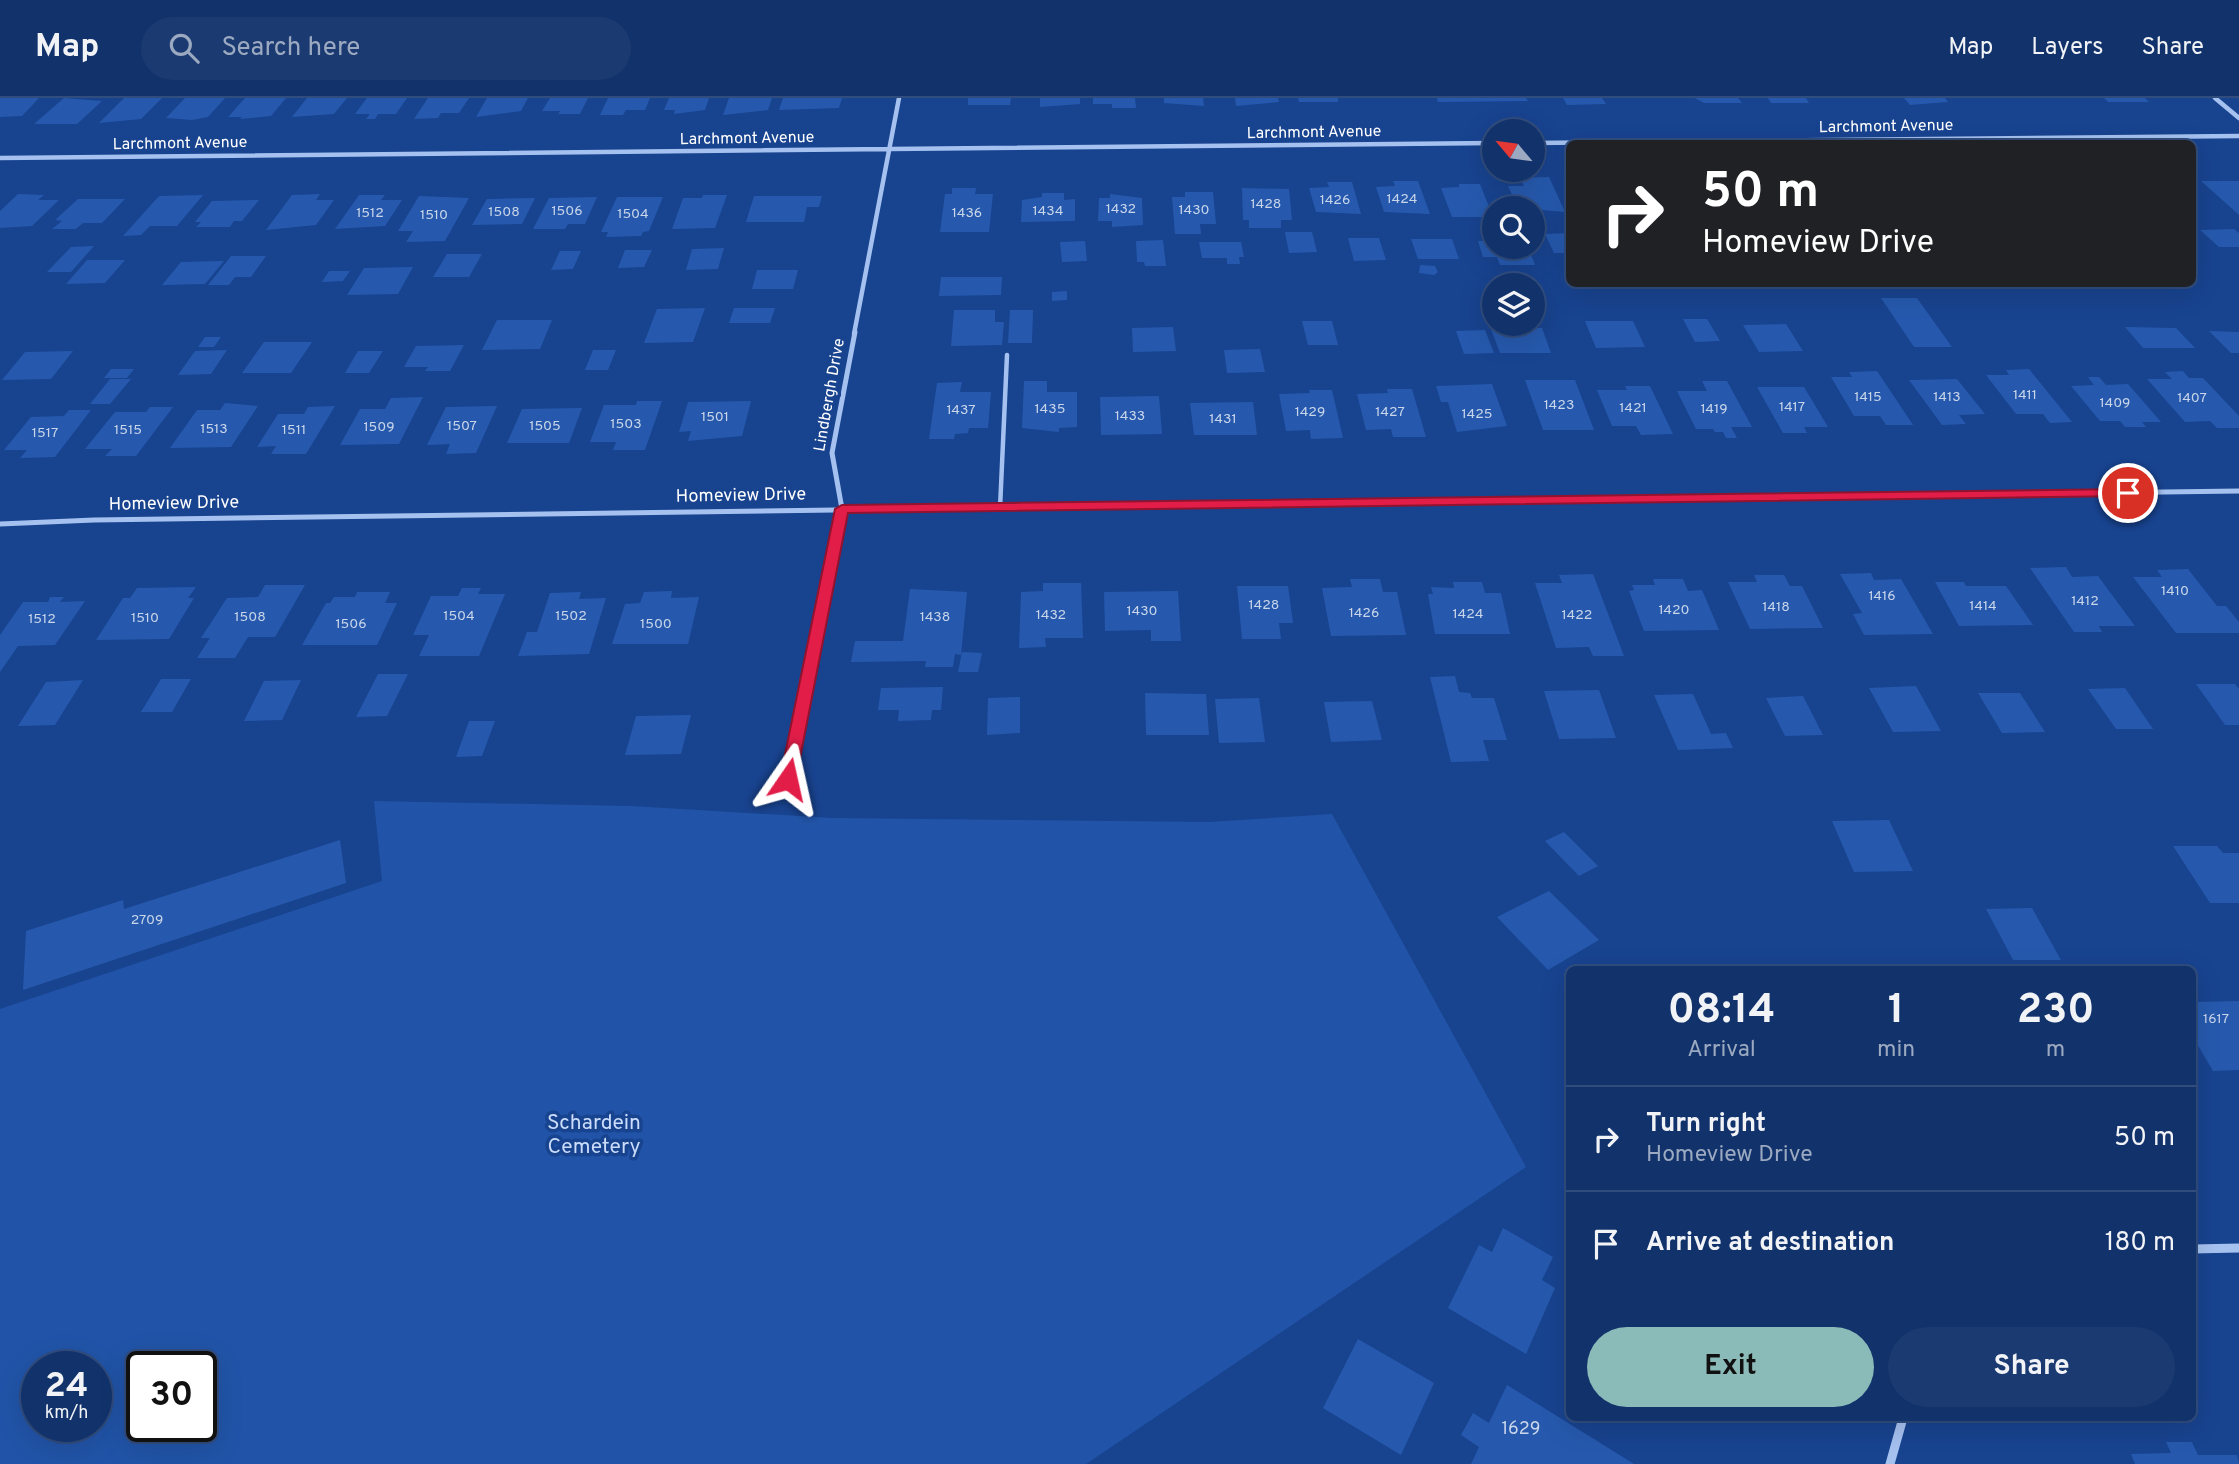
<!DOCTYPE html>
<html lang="en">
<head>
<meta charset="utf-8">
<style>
  body { margin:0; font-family:Overpass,sans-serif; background:#1b3a71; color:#f1f3f6; height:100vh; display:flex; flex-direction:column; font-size:26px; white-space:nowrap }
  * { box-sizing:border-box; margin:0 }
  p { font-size:23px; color:#9caac1 }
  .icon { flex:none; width:38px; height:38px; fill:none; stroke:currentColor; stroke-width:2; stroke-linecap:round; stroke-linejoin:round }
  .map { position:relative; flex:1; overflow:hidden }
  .drawer { position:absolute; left:1566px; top:868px; width:630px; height:455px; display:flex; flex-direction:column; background:#12326b; border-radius:10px; box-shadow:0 7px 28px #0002,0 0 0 2px #314d7e }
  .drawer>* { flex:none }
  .guide { position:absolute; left:1566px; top:42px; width:630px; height:147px; border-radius:10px; box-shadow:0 7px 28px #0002,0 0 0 2px #314d7e; background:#202124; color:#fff; overflow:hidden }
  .needle { width:46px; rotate:299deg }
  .tools { position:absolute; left:1482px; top:21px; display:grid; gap:14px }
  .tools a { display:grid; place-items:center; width:63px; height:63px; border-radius:50%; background:#12326b; box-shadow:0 7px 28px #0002,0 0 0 2px #314d7e; font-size:35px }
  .speed { position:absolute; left:21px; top:1253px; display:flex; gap:14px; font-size:35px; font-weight:700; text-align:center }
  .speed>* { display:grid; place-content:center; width:91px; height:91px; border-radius:50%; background:#12326b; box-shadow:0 7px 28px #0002,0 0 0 2px #314d7e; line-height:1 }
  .speed small { font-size:18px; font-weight:400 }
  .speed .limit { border:4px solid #111; border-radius:10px; background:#fff; color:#111 }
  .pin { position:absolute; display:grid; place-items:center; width:60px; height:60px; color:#fff; margin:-30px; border:4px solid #fff; border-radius:50%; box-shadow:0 2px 7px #0007 }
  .me { position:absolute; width:77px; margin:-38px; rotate:11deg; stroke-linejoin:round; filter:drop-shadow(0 0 5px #0008) }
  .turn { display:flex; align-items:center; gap:24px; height:147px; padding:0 21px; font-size:32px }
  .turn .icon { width:91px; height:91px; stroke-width:2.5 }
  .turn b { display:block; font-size:49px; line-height:60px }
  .eta { display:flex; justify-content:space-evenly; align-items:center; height:119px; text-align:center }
  .eta b { font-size:42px; font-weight:700; line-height:49px }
  .cta { display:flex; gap:14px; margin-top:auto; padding:14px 21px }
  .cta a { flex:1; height:80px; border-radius:42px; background:#8bbbb9; color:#111; font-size:28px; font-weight:700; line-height:80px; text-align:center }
  .cta a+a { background:#1b3a71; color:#f1f3f6 }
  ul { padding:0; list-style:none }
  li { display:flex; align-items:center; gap:21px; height:105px; padding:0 21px; border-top:2px solid #314d7e }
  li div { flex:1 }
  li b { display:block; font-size:26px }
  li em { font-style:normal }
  header { display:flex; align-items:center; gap:42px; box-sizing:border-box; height:98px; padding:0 35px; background:#12326b; border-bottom:2px solid #314d7e }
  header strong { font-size:33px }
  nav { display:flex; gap:38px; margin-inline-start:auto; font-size:24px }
  .search { width:490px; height:63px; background:#1b3a71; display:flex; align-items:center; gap:18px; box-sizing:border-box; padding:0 24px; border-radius:38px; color:#9caac1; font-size:26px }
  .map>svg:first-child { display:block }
</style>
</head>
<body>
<header>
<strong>Map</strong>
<div class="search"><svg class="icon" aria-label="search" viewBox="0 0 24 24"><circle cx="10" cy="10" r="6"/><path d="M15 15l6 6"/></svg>Search here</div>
<nav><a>Map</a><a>Layers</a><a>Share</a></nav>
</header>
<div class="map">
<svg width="2239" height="1366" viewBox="0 0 2239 1366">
  <rect width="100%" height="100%" fill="#18438f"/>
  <!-- green -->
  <path fill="#2154a8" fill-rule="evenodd" d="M 374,703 L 631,708 L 832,720 L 1209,724 L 1332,716 L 1526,1069 L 1086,1366 L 0,1366 L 0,911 L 382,783 ZM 37,1269 L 96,1269 L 96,1328 L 37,1328 ZM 142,1269 L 201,1269 L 201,1328 L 142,1328 Z"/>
  <!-- building -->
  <path fill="#2659ad" d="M 0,0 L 39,0 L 22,18 L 0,19 Z
    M 64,0 L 102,3 L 77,26 L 34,26 Z
    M 124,0 L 162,0 L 141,21 L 99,25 Z
    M 185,0 L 225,0 L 208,19 L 192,22 L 166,20 Z
    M 245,0 L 286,0 L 271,18 L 240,21 L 242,19 L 228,19 Z
    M 307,0 L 347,0 L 334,16 L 292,19 Z
    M 367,0 L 407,0 L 396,16 L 378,16 L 375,21 L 366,21 L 370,16 L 355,16 Z
    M 428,0 L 469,0 L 459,15 L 441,15 L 438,20 L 414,21 Z
    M 487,0 L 528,0 L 521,13 L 476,19 Z
    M 550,0 L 588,0 L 580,16 L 558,16 L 560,13 L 542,13 Z
    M 608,0 L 650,0 L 645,12 L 626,12 L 623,17 L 600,17 Z
    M 669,0 L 709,0 L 705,12 L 674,16 L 675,12 L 664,12 Z
    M 729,0 L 772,0 L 768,12 L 723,17 Z
    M 783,0 L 842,0 L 839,10 L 779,12 Z
    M 968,0 L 1011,0 L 1010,7 L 968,7 Z
    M 1040,0 L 1080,0 L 1080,6 L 1040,9 Z
    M 1093,0 L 1135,0 L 1136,10 L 1112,10 L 1112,6 L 1093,6 Z
    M 1164,0 L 1203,0 L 1204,8 L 1164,5 Z
    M 1235,0 L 1278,0 L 1279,4 L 1236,8 Z
    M 1298,0 L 1338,0 L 1338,4 L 1299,4 Z
    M 1437,0 L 1526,0 L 1528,3 L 1438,4 Z
    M 1563,0 L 1602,0 L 1606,6 L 1567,7 Z
    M 1695,0 L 1738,0 L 1742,5 L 1704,5 Z
    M 1768,0 L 1806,0 L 1809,5 L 1771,5 Z
    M 1904,0 L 1945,0 L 1948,4 L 1910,7 Z
    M 2104,0 L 2145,0 L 2149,4 L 2108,4 Z
    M 1549,79 L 1565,114 L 1518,110 L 1508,88 L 1524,88 L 1520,80 Z
    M 1393,83 L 1418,83 L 1430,116 L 1384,114 L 1376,89 L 1395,88 Z
    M 2201,83 L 2239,83 L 2239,117 Z
    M 1327,84 L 1352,84 L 1361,116 L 1316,114 L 1309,90 L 1329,89 Z
    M 1459,86 L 1480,86 L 1493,119 L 1452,119 L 1441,90 L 1459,89 Z
    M 952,90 L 976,90 L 975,96 L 993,96 L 989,134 L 940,134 L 945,96 L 952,96 Z
    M 1242,90 L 1289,91 L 1292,122 L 1281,122 L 1281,130 L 1249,130 L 1249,122 L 1243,122 Z
    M 1185,94 L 1213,94 L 1216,126 L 1200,126 L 1201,136 L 1175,136 L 1172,99 L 1185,99 Z
    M 1042,95 L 1064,95 L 1064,102 L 1075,101 L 1075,123 L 1021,124 L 1022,102 L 1042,99 Z
    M 18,96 L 44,97 L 38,102 L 59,102 L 32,128 L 0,130 L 0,113 Z
    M 320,96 L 316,102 L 334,102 L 316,127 L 266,132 L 292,97 Z
    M 1110,96 L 1142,100 L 1143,127 L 1112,129 L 1112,123 L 1098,123 L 1099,100 L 1110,100 Z
    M 203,97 L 177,128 L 150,128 L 141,137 L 123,138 L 159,98 Z
    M 359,97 L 385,97 L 381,102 L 402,102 L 385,128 L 335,131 Z
    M 703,97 L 727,97 L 715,130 L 672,131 L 683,100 L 702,100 Z
    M 419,98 L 469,100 L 445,143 L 406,144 L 413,133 L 398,133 Z
    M 754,98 L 822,98 L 819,109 L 807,109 L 804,124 L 746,124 Z
    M 597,99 L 585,126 L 568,126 L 565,131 L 533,131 L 549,100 Z
    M 617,99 L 663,99 L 649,133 L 643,134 L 641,138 L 606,139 L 608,134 L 601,134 Z
    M 535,100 L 522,126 L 472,127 L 487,101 Z
    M 78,101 L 125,101 L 102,125 L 83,125 L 76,131 L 52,131 L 62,123 L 55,122 Z
    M 259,102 L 242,123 L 234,123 L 230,129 L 196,129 L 201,124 L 195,124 L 212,103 Z
    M 2234,131 L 2239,135 L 2239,149 L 2219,149 L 2200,132 Z
    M 1285,134 L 1312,134 L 1317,154 L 1289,155 Z
    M 1570,135 L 1570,155 L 1554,155 L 1545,136 Z
    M 1348,140 L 1379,140 L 1386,162 L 1354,163 Z
    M 1411,141 L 1452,141 L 1459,161 L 1418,161 Z
    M 1163,142 L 1166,168 L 1145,168 L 1144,164 L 1137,164 L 1136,143 Z
    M 1085,143 L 1087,163 L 1062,164 L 1060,144 Z
    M 1478,143 L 1494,143 L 1494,149 L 1528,149 L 1535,167 L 1500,167 L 1497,159 L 1483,159 Z
    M 1199,144 L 1241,144 L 1244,159 L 1239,159 L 1240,166 L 1227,166 L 1227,160 L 1202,160 Z
    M 94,148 L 71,174 L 47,174 L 71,149 Z
    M 724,150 L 718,171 L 686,172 L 692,151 Z
    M 625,152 L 652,152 L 644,169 L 618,170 Z
    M 560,153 L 581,153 L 573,171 L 551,172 Z
    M 447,156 L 482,156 L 469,179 L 433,179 Z
    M 231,158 L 266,158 L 251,179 L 235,179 L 229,187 L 208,187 Z
    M 87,162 L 125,162 L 105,185 L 66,186 Z
    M 224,163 L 205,186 L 162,187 L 181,164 Z
    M 1420,167 L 1435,168 L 1438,174 L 1434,177 L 1419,175 Z
    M 413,169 L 398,196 L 347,197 L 364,170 Z
    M 757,172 L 798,172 L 793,191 L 752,191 Z
    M 329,173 L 350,173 L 343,183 L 322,184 Z
    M 941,179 L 1002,179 L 1001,197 L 939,198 Z
    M 1067,193 L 1067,202 L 1052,203 L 1052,194 Z
    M 1881,200 L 1917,200 L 1952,249 L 1914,249 Z
    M 705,210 L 693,244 L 644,245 L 657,211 Z
    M 734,210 L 775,210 L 770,225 L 729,225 Z
    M 954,212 L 995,212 L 995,224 L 1004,224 L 1002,247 L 951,248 Z
    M 1010,212 L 1033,212 L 1032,245 L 1008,245 Z
    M 1683,221 L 1707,221 L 1720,243 L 1695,244 Z
    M 497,222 L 552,222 L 540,251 L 482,252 Z
    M 1302,223 L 1332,223 L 1338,247 L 1308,247 Z
    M 1585,223 L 1633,223 L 1645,249 L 1596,250 Z
    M 1786,226 L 1803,253 L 1759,254 L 1743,227 Z
    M 1173,229 L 1176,253 L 1133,254 L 1132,230 Z
    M 2125,229 L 2176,230 L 2195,250 L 2143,250 Z
    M 1542,230 L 1551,255 L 1500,255 L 1491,231 Z
    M 1485,232 L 1494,255 L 1464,256 L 1456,233 Z
    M 2209,233 L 2239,234 L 2239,255 L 2231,255 Z
    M 205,239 L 221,239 L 214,249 L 198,249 Z
    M 264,244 L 312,244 L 291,275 L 242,275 Z
    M 464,247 L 450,273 L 425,273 L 428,269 L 404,269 L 416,248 Z
    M 1260,251 L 1265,274 L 1227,275 L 1224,252 Z
    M 227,252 L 211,276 L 178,277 L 195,253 Z
    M 593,252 L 616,252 L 608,272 L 585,272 Z
    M 73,253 L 51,281 L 2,282 L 25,254 Z
    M 358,253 L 383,253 L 369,275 L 345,275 Z
    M 111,271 L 134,271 L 127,280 L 104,280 Z
    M 2029,271 L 2072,324 L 2050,325 L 2043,316 L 2016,316 L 1986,277 L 2009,277 L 2006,272 Z
    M 1877,273 L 1913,327 L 1886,327 L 1880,318 L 1854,318 L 1831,279 L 1852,279 L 1849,274 Z
    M 2183,273 L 2189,280 L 2203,280 L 2239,318 L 2239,330 L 2217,330 L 2210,323 L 2185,324 L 2147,281 L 2172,281 L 2165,274 Z
    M 2088,279 L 2099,279 L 2106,287 L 2128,286 L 2161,324 L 2142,324 L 2146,329 L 2125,329 L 2120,323 L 2100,323 L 2071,288 L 2094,287 Z
    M 110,281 L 131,281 L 110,306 L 90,306 Z
    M 1957,281 L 1985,316 L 1959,317 L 1966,326 L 1942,327 L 1909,282 Z
    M 1525,282 L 1575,282 L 1594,332 L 1543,332 Z
    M 1024,283 L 1047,283 L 1047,294 L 1077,294 L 1077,329 L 1059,330 L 1059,334 L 1022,330 Z
    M 1702,283 L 1727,283 L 1752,329 L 1731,329 L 1737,340 L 1726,340 L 1723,334 L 1715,334 L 1713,331 L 1696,331 L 1677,293 L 1707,293 Z
    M 962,284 L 960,294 L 991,294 L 988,330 L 969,330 L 968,335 L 955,336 L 954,341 L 929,341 L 937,285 Z
    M 1492,286 L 1507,328 L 1457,334 L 1448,304 L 1441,304 L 1436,288 Z
    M 1625,288 L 1650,288 L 1673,336 L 1641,337 L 1636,328 L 1612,328 L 1597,292 L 1627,292 Z
    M 1757,289 L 1804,289 L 1828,329 L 1804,329 L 1807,335 L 1783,335 Z
    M 1387,291 L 1412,291 L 1426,339 L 1393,339 L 1391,331 L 1366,332 L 1357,296 L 1388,295 Z
    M 1309,292 L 1332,292 L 1343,340 L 1311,341 L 1310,332 L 1286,333 L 1279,296 L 1310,295 Z
    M 1159,298 L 1162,336 L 1101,337 L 1100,299 Z
    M 423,299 L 399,346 L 340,347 L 360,311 L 385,311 L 391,300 Z
    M 637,303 L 662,303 L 645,352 L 613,352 L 616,344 L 590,344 L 604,307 L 636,307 Z
    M 751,303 L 742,338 L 688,343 L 691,333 L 679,334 L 688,304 Z
    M 1253,304 L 1257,337 L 1194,337 L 1190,305 Z
    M 225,305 L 258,308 L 231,349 L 170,350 L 197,312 L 220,312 Z
    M 335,308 L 306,356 L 271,356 L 276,348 L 257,349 L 278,316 L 304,316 L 308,309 Z
    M 497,308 L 476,355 L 446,356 L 450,346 L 427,347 L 446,309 Z
    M 150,309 L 173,309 L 136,358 L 105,358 L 112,351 L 85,351 L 115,314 L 146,314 Z
    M 582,310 L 569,345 L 507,345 L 522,311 Z
    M 69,312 L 91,312 L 55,359 L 20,360 L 27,352 L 4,352 L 31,319 L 64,318 Z
    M 2066,469 L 2072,479 L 2098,478 L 2135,528 L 2099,528 L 2102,534 L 2074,534 L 2030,470 Z
    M 2188,471 L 2217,508 L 2226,508 L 2239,524 L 2239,535 L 2176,535 L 2133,479 L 2162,479 L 2157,472 Z
    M 1871,475 L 1874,482 L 1901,481 L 1933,536 L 1864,537 L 1853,516 L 1862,515 L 1840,476 Z
    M 1593,476 L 1624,558 L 1593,558 L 1589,549 L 1556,550 L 1535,485 L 1562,485 L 1559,477 Z
    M 1754,477 L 1784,477 L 1790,488 L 1802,488 L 1823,530 L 1750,531 L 1728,484 L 1757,484 Z
    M 1350,481 L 1380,481 L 1383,494 L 1397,494 L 1406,537 L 1331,538 L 1322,490 L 1352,489 Z
    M 1653,481 L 1683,481 L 1688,493 L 1702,492 L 1719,532 L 1644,533 L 1629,493 L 1634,492 L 1632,487 L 1655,487 Z
    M 1453,484 L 1482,484 L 1485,495 L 1501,495 L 1510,536 L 1435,536 L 1428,496 L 1433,496 L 1431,489 L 1454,490 Z
    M 1935,484 L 1964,484 L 1966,488 L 2006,488 L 2033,527 L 1959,528 Z
    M 1043,485 L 1081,485 L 1083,540 L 1045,540 L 1046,549 L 1019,550 L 1021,494 L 1043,493 Z
    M 265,487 L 305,487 L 275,539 L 248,539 L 235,560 L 197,560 L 210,540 L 201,540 L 227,500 L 258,499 Z
    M 1237,488 L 1288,488 L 1293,525 L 1279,525 L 1281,541 L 1242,541 Z
    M 196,489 L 188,500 L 194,500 L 169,541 L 96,542 L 123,500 L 130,500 L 137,490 Z
    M 462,490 L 481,490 L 478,496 L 505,496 L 479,558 L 419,558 L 429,537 L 413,537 L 431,498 L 458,498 Z
    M 910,491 L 967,494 L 961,557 L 955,556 L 953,569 L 925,569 L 926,563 L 851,564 L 855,543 L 903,543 Z
    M 672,493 L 671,500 L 699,499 L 688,546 L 612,546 L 625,506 L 640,505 L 644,494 Z
    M 1178,493 L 1181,543 L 1151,543 L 1151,532 L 1105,533 L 1104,494 Z
    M 357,494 L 390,494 L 385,505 L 397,505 L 377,547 L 302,547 L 326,505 L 330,505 L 334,499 L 355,499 Z
    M 581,494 L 579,501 L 606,500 L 589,556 L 518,558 L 527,534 L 537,534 L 550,495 Z
    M 50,499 L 64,499 L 60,504 L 85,503 L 55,547 L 18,548 L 0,574 L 0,537 L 23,504 L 48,504 Z
    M 962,554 L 982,555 L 978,574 L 958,574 Z
    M 378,576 L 408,576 L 387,618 L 356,619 Z
    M 1455,578 L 1459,594 L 1470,595 L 1472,600 L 1494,600 L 1507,642 L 1483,642 L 1489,663 L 1451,664 L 1430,579 Z
    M 161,581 L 191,581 L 172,614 L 141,614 Z
    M 83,582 L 55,627 L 18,628 L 46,584 Z
    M 301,582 L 282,622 L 244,623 L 264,583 Z
    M 2196,586 L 2235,586 L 2239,591 L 2239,627 L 2225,627 Z
    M 1916,588 L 1941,633 L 1893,634 L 1869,590 Z
    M 943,589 L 941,612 L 932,612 L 931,622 L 898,623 L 899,612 L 878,612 L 881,590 Z
    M 2125,590 L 2153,631 L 2116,631 L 2088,591 Z
    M 1599,592 L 1616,640 L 1559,641 L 1544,593 Z
    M 1145,595 L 1206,596 L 1209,637 L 1146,637 Z
    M 1978,595 L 2020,595 L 2045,634 L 2002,635 Z
    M 1693,596 L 1711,636 L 1726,635 L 1733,650 L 1678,652 L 1654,597 Z
    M 1803,598 L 1823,637 L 1785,638 L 1766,600 Z
    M 1020,599 L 1020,635 L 987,637 L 988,600 Z
    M 1259,600 L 1265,644 L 1219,645 L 1215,601 Z
    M 1372,603 L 1382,642 L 1331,644 L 1324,604 Z
    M 691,617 L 681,656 L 625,657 L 636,618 Z
    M 469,623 L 495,623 L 482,658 L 456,659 Z
    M 1889,722 L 1913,773 L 1854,774 L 1832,723 Z
    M 1564,734 L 1598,768 L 1579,778 L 1545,743 Z
    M 340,742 L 346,785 L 23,892 L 26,833 L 123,802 L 124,811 Z
    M 2173,748 L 2217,748 L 2223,755 L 2239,755 L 2239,805 L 2210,805 Z
    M 1549,793 L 1599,842 L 1548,872 L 1497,819 Z
    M 2032,810 L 2061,862 L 2013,862 L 1986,811 Z
    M 2239,903 L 2239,972 L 2213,973 L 2193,939 L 2193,904 Z
    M 1503,1130 L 1553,1159 L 1542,1182 L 1555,1190 L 1526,1256 L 1448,1210 L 1479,1147 L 1492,1154 Z
    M 1358,1241 L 1434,1285 L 1401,1357 L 1323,1310 Z
    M 1507,1287 L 1634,1366 L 1471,1366 L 1479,1349 L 1461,1337 L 1473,1315 L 1489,1325 Z
    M 2166,1344 L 2192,1344 L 2198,1357 L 2237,1357 L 2239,1366 L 2135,1366 L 2131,1356 L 2171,1355 Z"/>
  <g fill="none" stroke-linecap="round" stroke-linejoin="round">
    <!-- service -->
    <path stroke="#a5c1ef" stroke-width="4.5" d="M 1000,410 L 1007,257"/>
    <!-- minor-far3 -->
    <path stroke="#a5c1ef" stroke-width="4.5" d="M 2215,0 L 2239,20
      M 1533,45 L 2239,38
      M 0,60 L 1494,45
      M 854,236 L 899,0"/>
    <!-- minor-far2 -->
    <path stroke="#a5c1ef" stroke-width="5" d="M 0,426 L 94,422 L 2239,393
      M 818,531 L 842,411 L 832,355 L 855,234"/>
    <!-- minor-far1 -->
    <path stroke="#a5c1ef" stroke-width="7" d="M 788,681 L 818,529"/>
    <!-- minor -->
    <path stroke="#a5c1ef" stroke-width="9" d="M 2193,1151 L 2239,1150
      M 1890,1366 L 1903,1320"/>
  </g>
  <!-- route -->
  <path fill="#e11d48" stroke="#92132f" stroke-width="2" d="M 2128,391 L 2132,392 L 2132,398 L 848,415 L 796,681 L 788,687 L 780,681 L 835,411 L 842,407 Z"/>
  <g text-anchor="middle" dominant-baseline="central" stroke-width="7" stroke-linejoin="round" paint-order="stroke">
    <!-- number labels -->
    <g font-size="14" fill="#c9d6ea">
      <text x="1402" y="101">1424</text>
      <text x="1335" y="102">1426</text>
      <text x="1266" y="106">1428</text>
      <text x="1121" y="111">1432</text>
      <text x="1194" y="112">1430</text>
      <text x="567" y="113">1506</text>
      <text x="1048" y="113">1434</text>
      <text x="504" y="114">1508</text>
      <text x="370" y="115">1512</text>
      <text x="967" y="115">1436</text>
      <text x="633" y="116">1504</text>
      <text x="434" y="117">1510</text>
      <text x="2025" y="297">1411</text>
      <text x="1868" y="299">1415</text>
      <text x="1947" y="299">1413</text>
      <text x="2192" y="300">1407</text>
      <text x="2115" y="305">1409</text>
      <text x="1559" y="307">1423</text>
      <text x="1792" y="309">1417</text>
      <text x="1633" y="310">1421</text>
      <text x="1050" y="311">1435</text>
      <text x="1714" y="311">1419</text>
      <text x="961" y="312">1437</text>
      <text x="1310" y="314">1429</text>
      <text x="1390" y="314">1427</text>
      <text x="1477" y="316">1425</text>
      <text x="1130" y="318">1433</text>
      <text x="715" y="319">1501</text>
      <text x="1223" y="321">1431</text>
      <text x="626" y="326">1503</text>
      <text x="462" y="328">1507</text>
      <text x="545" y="328">1505</text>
      <text x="379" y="329">1509</text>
      <text x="214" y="331">1513</text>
      <text x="128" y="332">1515</text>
      <text x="294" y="332">1511</text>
      <text x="45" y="335">1517</text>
      <text x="2175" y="493">1410</text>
      <text x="1882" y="498">1416</text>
      <text x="2085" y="503">1412</text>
      <text x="1264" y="507">1428</text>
      <text x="1983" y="508">1414</text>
      <text x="1776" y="509">1418</text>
      <text x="1674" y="512">1420</text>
      <text x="1142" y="513">1430</text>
      <text x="1364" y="515">1426</text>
      <text x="1468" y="516">1424</text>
      <text x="1051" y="517">1432</text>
      <text x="1577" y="517">1422</text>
      <text x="459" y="518">1504</text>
      <text x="571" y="518">1502</text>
      <text x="250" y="519">1508</text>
      <text x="935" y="519">1438</text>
      <text x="145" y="520">1510</text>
      <text x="42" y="521">1512</text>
      <text x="351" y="526">1506</text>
      <text x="656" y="526">1500</text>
      <text x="147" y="822">2709</text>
      <text x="2216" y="921">1617</text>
    </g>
    <!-- far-street labels -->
    <g font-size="16" fill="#fff" stroke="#18438f">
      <text transform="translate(1886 29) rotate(-1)">Larchmont Avenue</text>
      <text transform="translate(1314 35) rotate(-1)">Larchmont Avenue</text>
      <text transform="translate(747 41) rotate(-1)">Larchmont Avenue</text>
      <text transform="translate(180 46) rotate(-1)">Larchmont Avenue</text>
      <text transform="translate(830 297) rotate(-80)">Lindbergh Drive</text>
    </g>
    <!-- street labels -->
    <g font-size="18" fill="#fff" stroke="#18438f">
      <text transform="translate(741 398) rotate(-1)">Homeview Drive</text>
      <text transform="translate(174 406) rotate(-1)">Homeview Drive</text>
    </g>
    <!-- near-number labels -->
    <g font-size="18" fill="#c9d6ea">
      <text x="1521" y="1331">1629</text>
    </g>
    <!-- near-park labels -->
    <g font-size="21" fill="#cbddfb" stroke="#18438f">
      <text x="594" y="1025">Schardein<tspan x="594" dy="24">Cemetery</tspan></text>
    </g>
  </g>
</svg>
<div class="tools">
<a><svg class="needle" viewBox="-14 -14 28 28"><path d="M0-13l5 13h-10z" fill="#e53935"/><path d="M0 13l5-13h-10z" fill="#9caac1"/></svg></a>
<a><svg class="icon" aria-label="search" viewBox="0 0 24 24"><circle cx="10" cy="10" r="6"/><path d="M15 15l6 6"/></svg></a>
<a><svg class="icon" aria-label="layers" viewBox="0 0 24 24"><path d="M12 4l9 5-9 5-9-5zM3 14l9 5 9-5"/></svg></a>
</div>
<div class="speed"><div>24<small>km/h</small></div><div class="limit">30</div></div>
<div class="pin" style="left:2128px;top:395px;background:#d93025"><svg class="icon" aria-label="arrive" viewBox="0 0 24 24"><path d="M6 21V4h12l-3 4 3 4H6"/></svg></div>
<svg class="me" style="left:788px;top:681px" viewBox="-20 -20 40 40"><path d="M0-17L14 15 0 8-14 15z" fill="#e11d48" stroke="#fff" stroke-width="4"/></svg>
<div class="guide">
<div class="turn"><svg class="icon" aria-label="right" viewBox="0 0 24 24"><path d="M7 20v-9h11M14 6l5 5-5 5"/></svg><div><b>50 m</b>Homeview Drive</div></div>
</div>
<section class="drawer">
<div class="eta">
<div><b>08:14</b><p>Arrival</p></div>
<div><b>1</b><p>min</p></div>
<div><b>230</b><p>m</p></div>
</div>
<ul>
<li><svg class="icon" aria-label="right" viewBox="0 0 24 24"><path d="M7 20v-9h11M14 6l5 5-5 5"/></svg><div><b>Turn right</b><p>Homeview Drive</p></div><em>50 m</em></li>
<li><svg class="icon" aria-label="arrive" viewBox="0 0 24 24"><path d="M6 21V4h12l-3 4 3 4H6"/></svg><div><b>Arrive at destination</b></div><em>180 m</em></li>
</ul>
<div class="cta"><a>Exit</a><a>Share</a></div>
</section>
</div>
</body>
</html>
